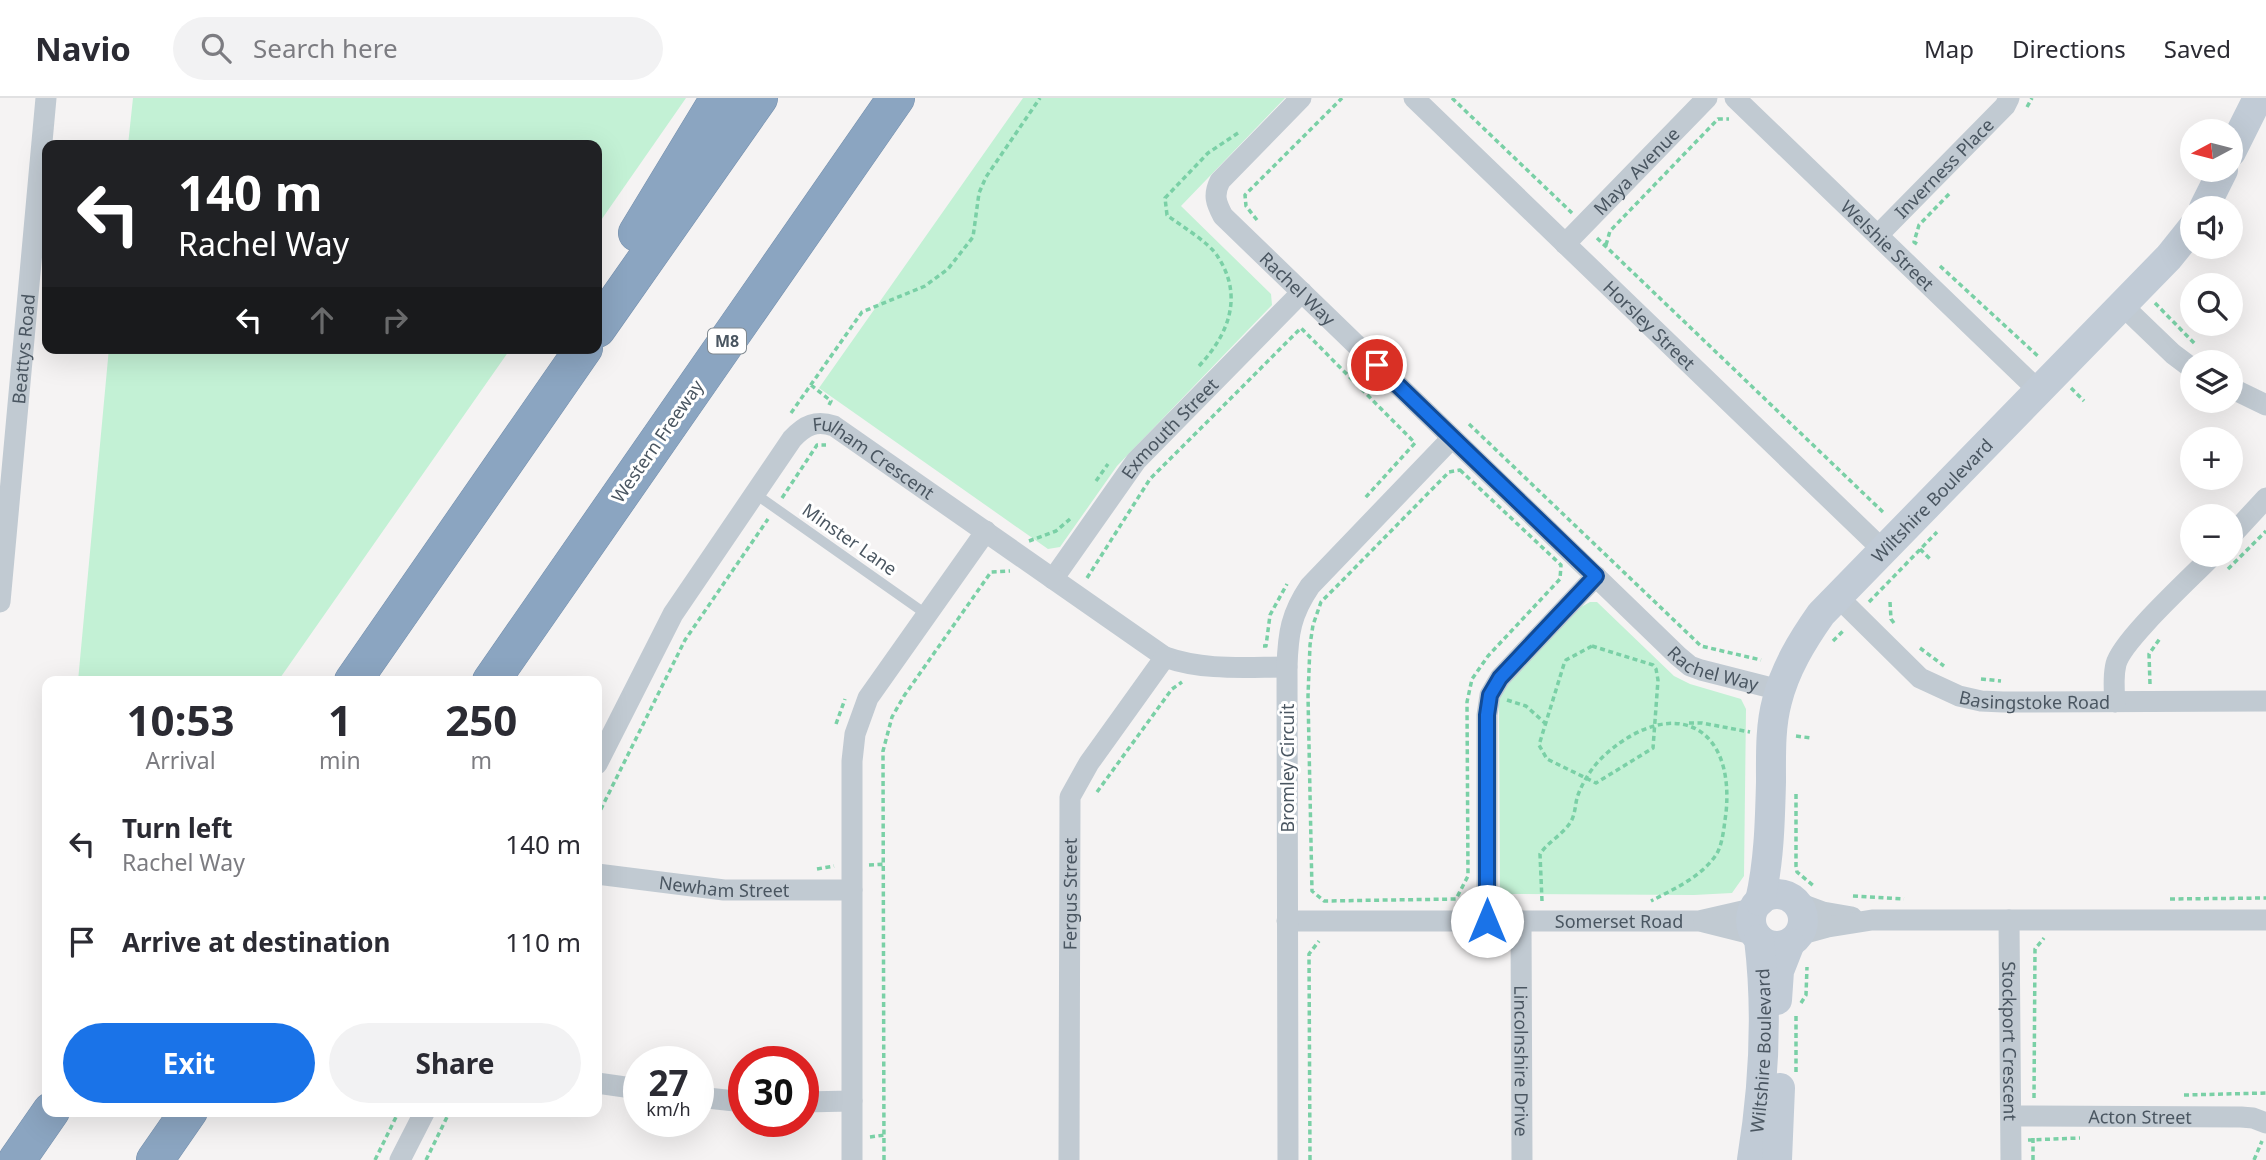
<!DOCTYPE html>
<html lang="en">
<head>
<meta charset="utf-8">
<style>
  body { margin:0; font-family:"Noto Sans",sans-serif; background:#f2f2f3; color:#2b2b33; height:100vh; display:flex; flex-direction:column; font-size:26px; white-space:nowrap }
  * { box-sizing:border-box; margin:0 }
  p { font-size:23px; color:#7c7c81 }
  .icon { flex:none; width:38px; height:38px; fill:none; stroke:currentColor; stroke-width:2; stroke-linecap:round; stroke-linejoin:round }
  .map { position:relative; flex:1; overflow:hidden }
  .panel { position:absolute; left:42px; top:578px; width:560px; height:441px; display:flex; flex-direction:column; background:#fff; border-radius:14px; box-shadow:0 7px 28px #0002 }
  .panel>* { flex:none }
  .hud { position:absolute; left:42px; top:42px; width:560px; height:214px; border-radius:14px; box-shadow:0 7px 28px #0002; background:#202124; color:#fff; overflow:hidden }
  .needle { width:46px; rotate:263deg }
  .fabs { position:absolute; left:2180px; top:21px; display:grid; gap:14px }
  .fabs a { display:grid; place-items:center; width:63px; height:63px; border-radius:50%; background:#fff; box-shadow:0 7px 28px #0002; font-size:35px }
  .speed { position:absolute; left:623px; top:948px; display:flex; gap:14px; font-size:35px; font-weight:700; text-align:center }
  .speed>* { display:grid; place-content:center; width:91px; height:91px; border-radius:50%; background:#fff; box-shadow:0 7px 28px #0002; line-height:1 }
  .speed small { font-size:18px; font-weight:400 }
  .speed .limit { border:10px solid #d22; background:#fff; color:#111 }
  .pin { position:absolute; display:grid; place-items:center; width:60px; height:60px; color:#fff; margin:-30px; border:4px solid #fff; border-radius:50%; box-shadow:0 2px 7px #0007 }
  .me { position:absolute; width:77px; margin:-38px; rotate:0deg; stroke-linejoin:round; filter:drop-shadow(0 0 5px #0008) }
  .turn { display:flex; align-items:center; gap:24px; height:147px; padding:0 21px; font-size:32px }
  .turn .icon { width:91px; height:91px; stroke-width:2.5 }
  .turn b { display:block; font-size:49px; line-height:60px }
  .lanes { display:flex; align-items:center; height:66px; padding:0 21px; background:#0003; justify-content:center; gap:35px; direction:ltr }
  .lanes .off { opacity:.35 }
  .eta { display:flex; justify-content:space-evenly; align-items:center; height:119px; text-align:center }
  .eta b { font-size:42px; font-weight:700; line-height:49px }
  .cta { display:flex; gap:14px; margin-top:auto; padding:14px 21px }
  .cta a { flex:1; height:80px; border-radius:42px; background:#1a73e8; color:#fff; font-size:28px; font-weight:700; line-height:80px; text-align:center }
  .cta a+a { background:#f2f2f3; color:#2b2b33 }
  ul { padding:0; list-style:none }
  li { display:flex; align-items:center; gap:21px; height:98px; padding:0 21px }
  li div { flex:1 }
  li b { display:block; font-size:26px }
  li em { font-style:normal }
  header { display:flex; align-items:center; gap:42px; box-sizing:border-box; height:98px; padding:0 35px; background:#fff; border-bottom:2px solid #e1e1e2 }
  header strong { font-size:33px }
  nav { display:flex; gap:38px; margin-inline-start:auto; font-size:24px }
  .search { width:490px; height:63px; background:#f2f2f3; display:flex; align-items:center; gap:18px; box-sizing:border-box; padding:0 24px; border-radius:38px; color:#7c7c81; font-size:26px }
  .map>svg:first-child { display:block }
</style>
</head>
<body>
<header>
<strong>Navio</strong>
<div class="search"><svg class="icon" aria-label="search" viewBox="0 0 24 24"><circle cx="10" cy="10" r="6"/><path d="M15 15l6 6"/></svg>Search here</div>
<nav><a>Map</a><a>Directions</a><a>Saved</a></nav>
</header>
<div class="map">
<svg width="2266" height="1062" viewBox="0 0 2266 1062">
  <rect width="100%" height="100%" fill="#f5f3f3"/>
  <!-- green -->
  <path fill="#c3f1d5" d="M 133,0 L 686,0 L 597,128 L 597,47 L 128,47 Z
    M 1023,0 L 1285,0 L 1181,108 L 1271,196 L 1272,207 L 1117,368 L 1060,449 L 1048,451 L 819,290 Z
    M 109,250 L 511,250 L 278,583 L 78,583 Z
    M 1590,504 L 1597,504 L 1674,578 L 1690,586 L 1741,601 L 1746,611 L 1744,778 L 1732,795 L 1694,797 L 1504,796 L 1500,789 L 1499,603 L 1503,591 L 1510,582 L 1581,509 Z"/>
  <g fill="none" stroke-linecap="round" stroke-linejoin="round">
    <!-- highway casing -->
    <g stroke="#7690ad" stroke-width="38">
      <path id="highway" d="M 637,135 L 719,0
        M 597,231 L 759,0
        M 353,583 L 584,250
        M 491,583 L 896,0
        M 17,1062 L 51,1013
        M 155,1062 L 189,1013"/>
    </g>
    <!-- path -->
    <path stroke="#7ad0a6" stroke-width="3.5" stroke-dasharray="5 3.5" stroke-linecap="butt" d="M 1452,0 L 1572,115
      M 2027,9 L 2032,0
      M 1257,122 L 1246,108 L 1245,97 L 1342,0
      M 1597,140 L 1885,416
      M 1917,146 L 1914,144 L 1919,127 L 1950,95
      M 1606,147 L 1610,133 L 1718,21 L 1729,21
      M 1940,168 L 2040,260
      M 2155,205 L 2196,247
      M 2205,254 L 2225,264
      M 2231,267 L 2239,271
      M 1199,268 C 1228,237 1244,199 1218,159 C 1209,144 1181,128 1167,117 L 1165,100 L 1208,55 L 1238,35
      M 811,287 L 831,303 L 829,307
      M 2071,290 L 2084,303
      M 791,315 L 862,214 L 925,188 L 948,171 L 973,139 L 979,95 L 986,79 L 1040,0
      M 1469,326 L 1701,548 L 1761,562
      M 1460,372 L 1561,467 L 1560,481 L 1488,558 L 1472,581 L 1467,604 L 1468,778 L 1456,801 L 1324,803 L 1312,793 L 1308,598 L 1310,547 L 1313,527 L 1321,504 L 1336,489 L 1449,374 Z
      M 1096,383 L 1108,366
      M 782,400 L 817,347 L 826,347
      M 1029,443 L 1056,433 L 1070,421
      M 1920,451 L 1931,462
      M 2228,471 L 2266,433
      M 1087,480 L 1150,381 L 1301,230 L 1415,345 L 1365,400
      M 1869,504 L 1937,434
      M 1890,504 L 1891,521 L 1894,525
      M 1833,543 L 1845,531
      M 1263,548 L 1266,548 L 1270,517 L 1287,486
      M 1592,548 L 1653,567 L 1656,571 L 1658,582 L 1653,650 L 1596,685 L 1547,661 L 1539,647 L 1564,566 L 1566,562 Z
      M 1920,550 L 1944,568
      M 1981,581 L 2001,583
      M 2150,586 L 2149,556 L 2161,539
      M 1507,602 L 1526,608 L 1546,626
      M 1689,625 L 1702,625 L 1750,634
      M 836,626 L 845,601
      M 1796,638 L 1811,640
      M 1097,694 L 1172,591 L 1182,584
      M 1796,696 L 1796,768 L 1797,774 L 1815,789
      M 597,719 L 685,542 L 768,421
      M 869,767 L 885,766
      M 817,771 L 834,768
      M 1853,798 L 1904,801
      M 2170,801 L 2266,800
      M 1542,803 L 1540,756 C 1548,744 1562,737 1570,725 C 1575,718 1575,708 1577,700 C 1582,684 1594,666 1607,655 C 1673,598 1735,626 1726,715 C 1724,728 1723,746 1716,757 C 1701,779 1674,791 1651,803
      M 1801,905 L 1806,897 L 1807,869
      M 1796,974 L 1796,915
      M 2184,997 L 2266,995
      M 2034,1000 L 2035,851 L 2044,840
      M 870,1039 L 885,1037
      M 2028,1042 L 2080,1040
      M 375,1062 L 399,1013
      M 426,1062 L 450,1013
      M 884,1062 L 883,653 L 892,619 L 904,598 L 991,474 L 1010,473
      M 1310,1062 L 1309,856 L 1319,843
      M 2033,1062 L 2033,1040
      M 2254,1062 L 2262,1043"/>
    <!-- lane -->
    <path stroke="#c1cad2" stroke-width="10" d="M 754,395 L 926,516"/>
    <!-- street -->
    <g stroke="#c1cad2" stroke-width="21">
      <path id="s1" d="M 1301,0 L 1220,83 C 1213,97 1216,105 1223,118 L 1678,558 L 1690,568 L 1701,572 L 1780,592"/>
      <path id="s2" d="M 1414,0 L 1884,453"/>
      <path id="s3" d="M 1735,0 L 2040,294"/>
      <path id="s4" d="M 1878,137 L 2005,8 L 2009,0"/>
      <path id="s5" d="M 1565,146 L 1707,0"/>
      <path d="M 2122,207 L 2173,256 L 2193,271"/>
      <path d="M 2231,290 L 2266,307"/>
      <path d="M 2231,438 L 2266,400"/>
      <path id="s6" d="M 1053,481 L 1136,363 L 1302,194"/>
      <path id="s7" d="M 1839,500 L 1920,580 L 1959,598 L 1981,603 L 2003,604 L 2266,603"/>
      <path id="s8" d="M 0,504 L 46,0"/>
      <path d="M 2115,604 C 2114,592 2113,578 2116,566 C 2122,542 2193,478 2213,457"/>
      <path id="s9" d="M 597,666 L 673,516 L 792,341 C 805,327 816,322 834,328 L 1165,559 C 1204,573 1246,569 1287,569"/>
      <path id="s10" d="M 597,776 L 724,792 L 852,792"/>
      <path d="M 1796,804 L 1823,814 L 1852,819"/>
      <path id="s11" d="M 2009,822 L 2011,1062"/>
      <path id="s12" d="M 1287,823 L 1699,823 L 1747,812 L 1757,806"/>
      <path d="M 1487,823 L 1487,617 L 1490,597 L 1500,580 L 1596,478"/>
      <path id="s13" d="M 1521,823 L 1522,1062"/>
      <path d="M 1704,824 L 1756,837"/>
      <path d="M 1799,837 L 1828,829 L 1872,822 L 2266,822"/>
      <path d="M 597,985 L 639,991"/>
      <path d="M 698,999 L 744,1004"/>
      <path d="M 803,1004 L 852,1003"/>
      <path id="s14" d="M 2012,1018 L 2241,1019 L 2253,1020 L 2266,1025"/>
      <path d="M 400,1062 L 425,1013"/>
      <path d="M 852,1062 L 852,663 L 855,636 L 868,600 L 986,433"/>
      <path id="s15" d="M 1069,1062 L 1070,699 L 1089,665 L 1165,559"/>
      <path d="M 1288,1062 L 1287,569 C 1288,535 1291,516 1310,488 L 1452,340"/>
    </g>
    <!-- secondary -->
    <g stroke="#c1cbd6" stroke-width="30">
      <path d="M 2231,54 L 2258,0"/>
      <path d="M 2204,110 L 2223,72"/>
      <circle cx="1777" cy="822" r="26"/>
      <path id="s16" d="M 1760,803 C 1769,764 1770,724 1771,684 C 1771,657 1770,629 1777,603 C 1785,571 1802,543 1821,516 L 2169,159 L 2193,129"/>
      <path d="M 1777,902 L 1779,873 L 1790,845"/>
      <path id="s17" d="M 1752,1062 C 1764,988 1768,915 1759,841"/>
      <path d="M 1777,1062 L 1780,990"/>
    </g>
    <!-- highway -->
    <use href="#highway" stroke="#8ba5c1" stroke-width="37"/>
  </g>
  <g fill="none" stroke-linecap="round" stroke-linejoin="round">
    <!-- route casing -->
    <g stroke="#114b97" stroke-width="18">
      <path id="route" d="M 1377,267 L 1596,478 L 1500,580 L 1490,597 L 1487,617 L 1487,823"/>
    </g>
    <!-- route -->
    <use href="#route" stroke="#1a73e8" stroke-width="12"/>
  </g>
  <g text-anchor="middle" dominant-baseline="central" stroke-width="6" stroke-linejoin="round" paint-order="stroke">
    <!-- shield labels -->
    <rect fill="#fff" stroke="#808990" stroke-width="2" x="708" y="230.5" width="38" height="25" rx="5"/>
    <g font-size="16" font-weight="bold" fill="#4a5661">
      <text x="727" y="243">M8</text>
    </g>
    <!-- street labels -->
    <g font-size="18" fill="#4a5661" stroke="#fff">
      <text stroke="none"><textPath href="#s4" startOffset="94">Inverness Place</textPath></text>
      <text stroke="none"><textPath href="#s5" startOffset="102">Maya Avenue</textPath></text>
      <text stroke="none"><textPath href="#s3" startOffset="212">Welshie Street</textPath></text>
      <text stroke="none"><textPath href="#s1" startOffset="257">Rachel Way</textPath></text>
      <text stroke="none"><textPath href="#s2" startOffset="327">Horsley Street</textPath></text>
      <text stroke="none"><textPath href="#s8" startOffset="254">Beattys Road</textPath></text>
      <text stroke="none"><textPath href="#s6" startOffset="191">Exmouth Street</textPath></text>
      <text transform="translate(657 343) rotate(-55)">Western Freeway</text>
      <text stroke="none"><textPath href="#s9" startOffset="476">Fulham Crescent</textPath></text>
      <text stroke="none"><textPath href="#s16" startOffset="458">Wiltshire Boulevard</textPath></text>
      <text transform="translate(850 441) rotate(35)">Minster Lane</text>
      <text stroke="none"><textPath href="#s1" startOffset="824">Rachel Way</textPath></text>
      <text stroke="none"><textPath href="#s7" startOffset="233">Basingstoke Road</textPath></text>
      <text transform="translate(1287 670) rotate(-90)">Bromley Circuit</text>
      <text stroke="none"><textPath href="#s10" startOffset="128">Newham Street</textPath></text>
      <text stroke="none"><textPath href="#s15" startOffset="266">Fergus Street</textPath></text>
      <text stroke="none"><textPath href="#s12" startOffset="332">Somerset Road</textPath></text>
      <text stroke="none"><textPath href="#s11" startOffset="121">Stockport Crescent</textPath></text>
      <text stroke="none"><textPath href="#s17" startOffset="110">Wiltshire Boulevard</textPath></text>
      <text stroke="none"><textPath href="#s13" startOffset="140">Lincolnshire Drive</textPath></text>
      <text stroke="none"><textPath href="#s14" startOffset="128">Acton Street</textPath></text>
    </g>
  </g>
</svg>
<div class="fabs">
<a><svg class="needle" viewBox="-14 -14 28 28"><path d="M0-13l5 13h-10z" fill="#e53935"/><path d="M0 13l5-13h-10z" fill="#7c7c81"/></svg></a>
<a><svg class="icon" aria-label="sound" viewBox="0 0 24 24"><path d="M4 9h4l5-4v14l-5-4H4zM17 9q2 3 0 6"/></svg></a>
<a><svg class="icon" aria-label="search" viewBox="0 0 24 24"><circle cx="10" cy="10" r="6"/><path d="M15 15l6 6"/></svg></a>
<a><svg class="icon" aria-label="layers" viewBox="0 0 24 24"><path d="M12 4l9 5-9 5-9-5zM3 14l9 5 9-5"/></svg></a>
<a>+</a>
<a>−</a>
</div>
<div class="speed"><div>27<small>km/h</small></div><div class="limit">30</div></div>
<div class="pin" style="left:1377px;top:267px;background:#d93025"><svg class="icon" aria-label="arrive" viewBox="0 0 24 24"><path d="M6 21V4h12l-3 4 3 4H6"/></svg></div>
<svg class="me" style="left:1487px;top:823px" viewBox="-20 -20 40 40"><circle r="19" fill="#fff"/><path d="M0-13L10 11 0 6-10 11z" fill="#1a73e8"/></svg>
<div class="hud">
<div class="turn"><svg class="icon" aria-label="left" viewBox="0 0 24 24"><path d="M17 20v-9H6M10 6l-5 5 5 5"/></svg><div><b>140 m</b>Rachel Way</div></div>
<div class="lanes"><svg class="icon" aria-label="left" viewBox="0 0 24 24"><path d="M17 20v-9H6M10 6l-5 5 5 5"/></svg><svg class="icon off" aria-label="ahead" viewBox="0 0 24 24"><path d="M12 20V5M6 11l6-6 6 6"/></svg><svg class="icon off" aria-label="right" viewBox="0 0 24 24"><path d="M7 20v-9h11M14 6l5 5-5 5"/></svg></div>
</div>
<section class="panel">
<div class="eta">
<div><b>10:53</b><p>Arrival</p></div>
<div><b>1</b><p>min</p></div>
<div><b>250</b><p>m</p></div>
</div>
<ul>
<li><svg class="icon" aria-label="left" viewBox="0 0 24 24"><path d="M17 20v-9H6M10 6l-5 5 5 5"/></svg><div><b>Turn left</b><p>Rachel Way</p></div><em>140 m</em></li>
<li><svg class="icon" aria-label="arrive" viewBox="0 0 24 24"><path d="M6 21V4h12l-3 4 3 4H6"/></svg><div><b>Arrive at destination</b></div><em>110 m</em></li>
</ul>
<div class="cta"><a>Exit</a><a>Share</a></div>
</section>
</div>
</body>
</html>
